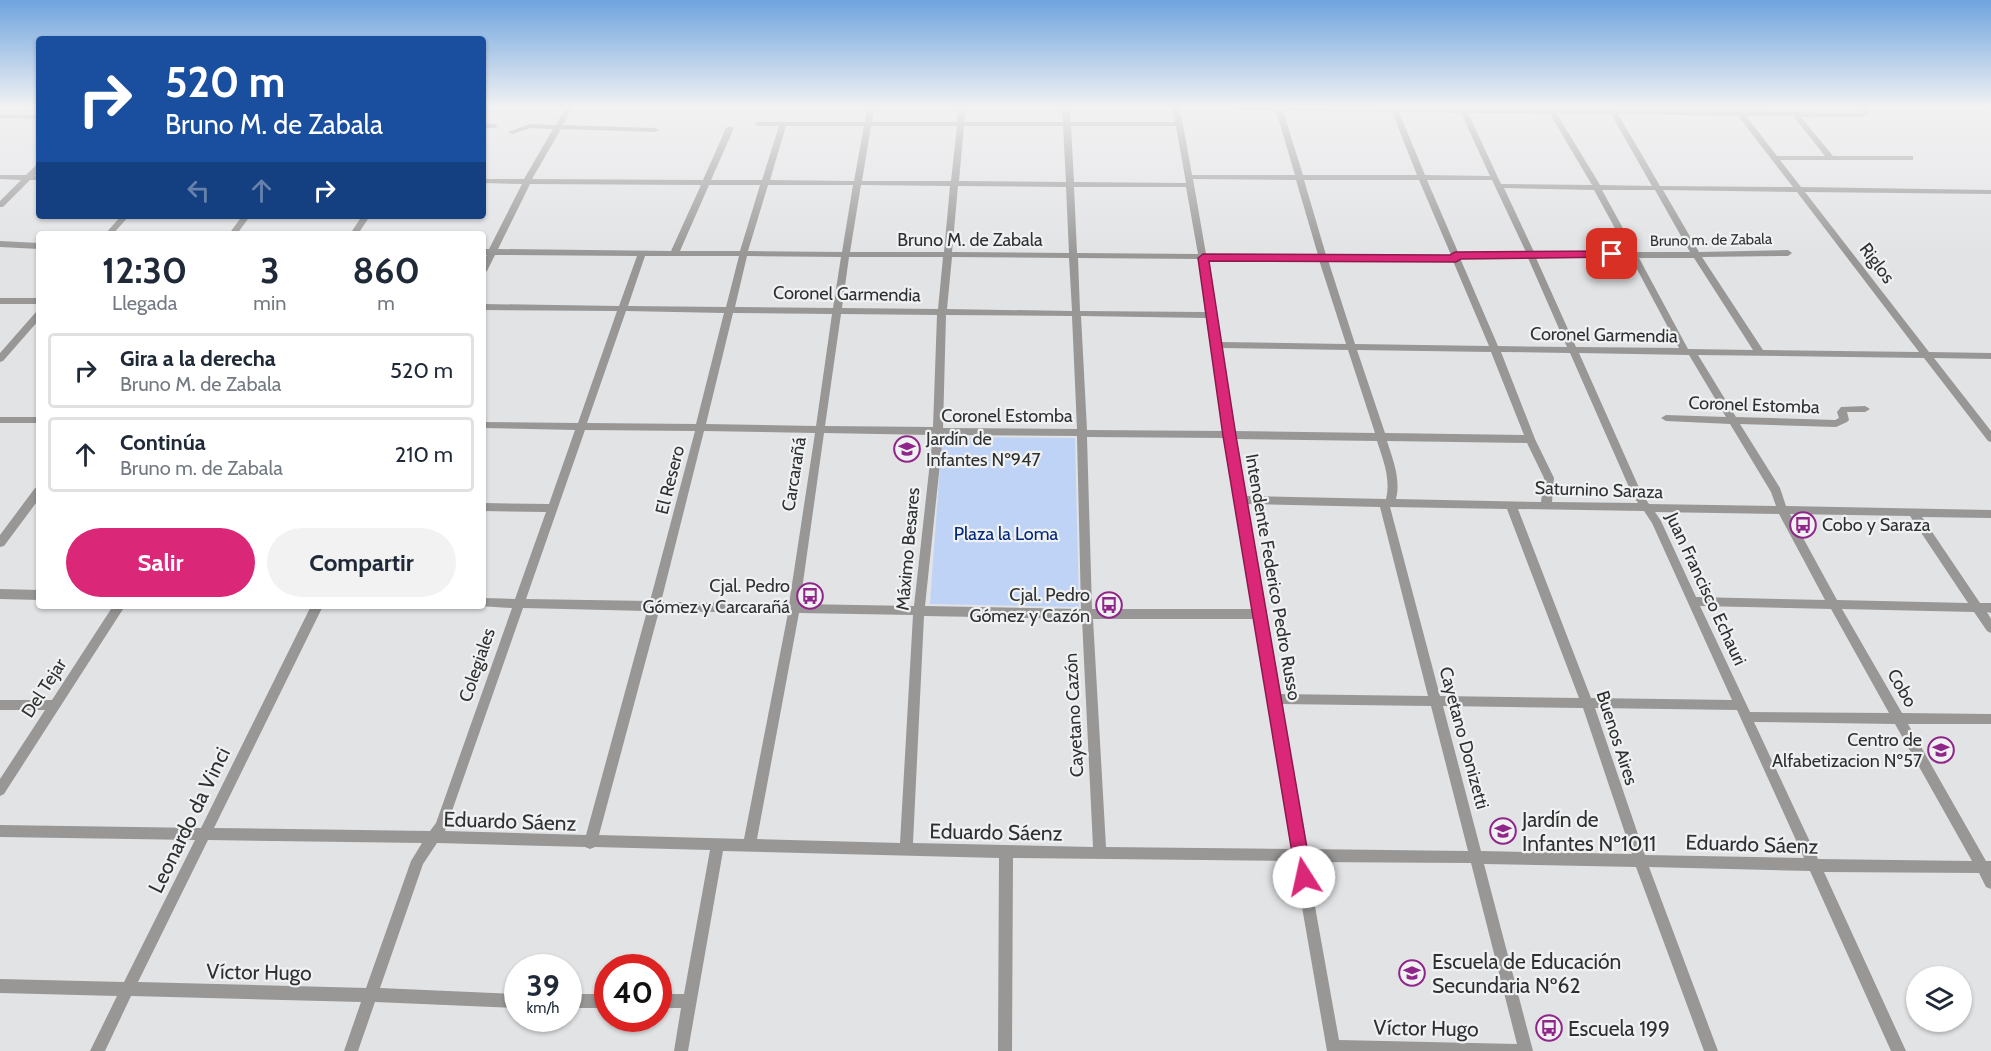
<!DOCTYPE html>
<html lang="es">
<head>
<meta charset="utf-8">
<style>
  body { margin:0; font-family:Cabin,sans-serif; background:#f2f2f3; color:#1f2937; height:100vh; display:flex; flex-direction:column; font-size:22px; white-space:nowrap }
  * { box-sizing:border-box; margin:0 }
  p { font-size:20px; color:#747a83 }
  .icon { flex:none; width:33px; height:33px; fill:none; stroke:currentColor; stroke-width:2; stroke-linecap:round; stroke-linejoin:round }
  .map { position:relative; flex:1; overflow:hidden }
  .sheet { position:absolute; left:36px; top:231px; width:450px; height:378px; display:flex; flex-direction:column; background:#fff; border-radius:6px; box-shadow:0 2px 4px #0004 }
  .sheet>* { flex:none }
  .banner { position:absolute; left:36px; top:36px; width:450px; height:183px; border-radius:6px; box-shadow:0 2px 4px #0004; background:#1a4fa0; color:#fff; overflow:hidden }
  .controls { position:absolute; left:1906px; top:966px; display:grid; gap:12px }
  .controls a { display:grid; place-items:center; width:66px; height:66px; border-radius:50%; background:#fff; box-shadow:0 2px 4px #0004; font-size:30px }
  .speed { position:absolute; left:504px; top:954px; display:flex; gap:12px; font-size:30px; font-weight:700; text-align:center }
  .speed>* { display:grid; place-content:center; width:78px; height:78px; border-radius:50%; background:#fff; box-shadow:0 2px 4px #0004; line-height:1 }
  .speed small { font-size:15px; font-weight:400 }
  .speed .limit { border:9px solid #d22; background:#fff; color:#111 }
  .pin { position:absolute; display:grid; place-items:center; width:51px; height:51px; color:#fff; margin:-26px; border-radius:12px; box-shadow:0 3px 9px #0006 }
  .me { position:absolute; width:66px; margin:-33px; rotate:350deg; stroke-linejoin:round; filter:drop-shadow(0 0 4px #0008) }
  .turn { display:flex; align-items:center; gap:21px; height:126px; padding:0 30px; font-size:27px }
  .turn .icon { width:78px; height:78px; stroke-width:2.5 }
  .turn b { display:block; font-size:42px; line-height:51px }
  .lanes { display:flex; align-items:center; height:57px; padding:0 30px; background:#0003; justify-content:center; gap:30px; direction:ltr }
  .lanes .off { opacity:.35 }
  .eta { display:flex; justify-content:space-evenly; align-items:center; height:102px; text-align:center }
  .eta b { font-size:36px; font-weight:800; line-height:42px }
  .button { display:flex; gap:12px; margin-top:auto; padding:12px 30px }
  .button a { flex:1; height:69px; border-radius:36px; background:#db2777; color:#fff; font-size:24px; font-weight:800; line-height:69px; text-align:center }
  .button a+a { background:#f2f2f3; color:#1f2937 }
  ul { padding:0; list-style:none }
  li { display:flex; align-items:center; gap:18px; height:75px; margin:0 12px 9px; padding:0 18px; border:3px solid #e0e1e3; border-radius:6px }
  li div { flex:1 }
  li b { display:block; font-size:22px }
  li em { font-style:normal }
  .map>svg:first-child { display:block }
</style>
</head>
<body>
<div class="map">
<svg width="1991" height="1051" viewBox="0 0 1991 1051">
  <rect width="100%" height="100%" fill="#e2e3e5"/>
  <!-- green -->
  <path fill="#bfd3f7" d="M 942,437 L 1075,438 L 1079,607 L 930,604 Z"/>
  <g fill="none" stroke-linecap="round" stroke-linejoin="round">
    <!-- minor -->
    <path fill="#989796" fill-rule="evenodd" d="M 565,108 L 572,108 L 563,125 L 655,128 L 659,130 L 655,132 L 561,129 L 532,179 L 703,180 L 726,128 L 730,126 L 734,128 L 711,180 L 762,180 L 779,126 L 759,126 L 755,124 L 756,122 L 865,122 L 867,108 L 875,108 L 872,122 L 957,122 L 958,108 L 966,108 L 964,122 L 1063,122 L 1062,108 L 1070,108 L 1070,122 L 1175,122 L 1172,108 L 1180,108 L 1192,175 L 1295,175 L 1276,111 L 1240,110 L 1237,108 L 1554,108 L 1609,110 L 1608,108 L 1615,108 L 1616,110 L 1735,111 L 1738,109 L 1742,111 L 1860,113 L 1862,112 L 1859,108 L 1866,108 L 1870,112 L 1862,117 L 1801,117 L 1833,156 L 1913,156 L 1913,160 L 1780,160 L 1801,187 L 1991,190 L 1991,194 L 1805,192 L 1929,352 L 1991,353 L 1991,359 L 1934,358 L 1991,431 L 1991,442 L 1988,441 L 1924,358 L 1698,355 L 1736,417 L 1835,420 L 1839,418 L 1837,412 L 1841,407 L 1865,406 L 1870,409 L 1865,412 L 1847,412 L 1849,420 L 1847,422 L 1836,427 L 1740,424 L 1780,488 L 1786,506 L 1991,510 L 1991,518 L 1922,517 L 1980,603 L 1991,603 L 1991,613 L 1987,612 L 1991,619 L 1991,633 L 1987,631 L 1974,612 L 1842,609 L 1902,713 L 1991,714 L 1991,724 L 1908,724 L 1986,861 L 1991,861 L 1991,889 L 1986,887 L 1979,873 L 1824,872 L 1906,1051 L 1891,1051 L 1810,871 L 1649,867 L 1718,1051 L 1704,1051 L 1636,867 L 1484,864 L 1533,1051 L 1327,1051 L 1294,861 L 1013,858 L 1012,1051 L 998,1051 L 999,858 L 723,851 L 688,1051 L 674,1051 L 681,1008 L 658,1008 L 658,994 L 684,994 L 710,850 L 595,847 L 590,849 L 585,847 L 437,843 L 423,864 L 380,988 L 518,994 L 518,1008 L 375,1002 L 358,1051 L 344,1051 L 361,1002 L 131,996 L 105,1051 L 90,1051 L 117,996 L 0,993 L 0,979 L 124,982 L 195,840 L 0,837 L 0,825 L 201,828 L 311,606 L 323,606 L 214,828 L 430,831 L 436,823 L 512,608 L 479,606 L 483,606 L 483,598 L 515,599 L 546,512 L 483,511 L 483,503 L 549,504 L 575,430 L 483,428 L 483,422 L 578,423 L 617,311 L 483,310 L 483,304 L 619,306 L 637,256 L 495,255 L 487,271 L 483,274 L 483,262 L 487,255 L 483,255 L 483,249 L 489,249 L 522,184 L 483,183 L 483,179 L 524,179 L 553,129 L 531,128 L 512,134 L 508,132 L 530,124 L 556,125 ZM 1283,111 L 1392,112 L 1417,175 L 1303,175 ZM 1399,112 L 1461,113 L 1490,176 L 1425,175 ZM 1468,113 L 1550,114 L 1592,185 L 1501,184 ZM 1557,114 L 1611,114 L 1652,186 L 1600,185 ZM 1618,114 L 1738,116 L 1793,187 L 1660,186 ZM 1746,116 L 1793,116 L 1825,156 L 1777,156 ZM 786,126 L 864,126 L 854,181 L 770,180 ZM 871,126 L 957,126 L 951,181 L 862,181 ZM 964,126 L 1063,126 L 1066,182 L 959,181 ZM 1071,126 L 1176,126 L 1186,183 L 1074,182 ZM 1193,179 L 1296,180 L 1318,255 L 1206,254 ZM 1304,180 L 1419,180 L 1451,255 L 1326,255 ZM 1427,180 L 1492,180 L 1526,252 L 1458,252 ZM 530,184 L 701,185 L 671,251 L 498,249 ZM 709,185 L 760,185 L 740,251 L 680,251 ZM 768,185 L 853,185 L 842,252 L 748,251 ZM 861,185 L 950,186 L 944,252 L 850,252 ZM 958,186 L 1066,187 L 1069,253 L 952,252 ZM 1074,187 L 1186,187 L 1198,254 L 1077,253 ZM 1504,188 L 1594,190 L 1628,252 L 1534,252 ZM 1602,190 L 1655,190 L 1690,252 L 1636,252 ZM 1663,190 L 1797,192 L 1919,352 L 1763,350 L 1702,257 L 1788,256 L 1792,253 L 1788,250 L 1699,252 ZM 645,256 L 739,256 L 726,307 L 628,306 ZM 747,256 L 841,257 L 833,308 L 735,307 ZM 849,257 L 943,257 L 938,309 L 842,308 ZM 952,257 L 1069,258 L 1072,311 L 947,309 ZM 1078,258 L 1199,259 L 1205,312 L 1080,311 ZM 1460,258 L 1528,258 L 1567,347 L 1498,346 ZM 1536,258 L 1631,258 L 1679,348 L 1576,347 ZM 1639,258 L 1694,258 L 1753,350 L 1688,349 ZM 1207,259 L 1319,260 L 1346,344 L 1219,342 ZM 1328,260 L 1453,261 L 1489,346 L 1355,344 ZM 626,311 L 724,313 L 696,424 L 587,423 ZM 733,313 L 832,314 L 816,426 L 706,424 ZM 841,314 L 937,315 L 933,427 L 825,426 ZM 946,315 L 1072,316 L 1077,429 L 943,428 ZM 1081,316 L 1206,318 L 1224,431 L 1087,430 ZM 1220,348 L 1348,350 L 1375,433 L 1234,431 ZM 1357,350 L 1491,352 L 1524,435 L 1385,433 ZM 1501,352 L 1570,353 L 1632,494 L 1638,503 L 1552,502 L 1554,478 L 1535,439 ZM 1579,353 L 1689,355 L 1726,417 L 1666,415 L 1661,418 L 1666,421 L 1730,424 L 1771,492 L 1776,506 L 1649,504 L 1641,492 ZM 585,430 L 695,431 L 650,601 L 526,599 ZM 704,431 L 815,433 L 789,604 L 661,602 ZM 824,433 L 933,435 L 914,606 L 800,604 ZM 943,435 L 1077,436 L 1081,609 L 925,606 ZM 1087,437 L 1225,438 L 1253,609 L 1092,609 ZM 1235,439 L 1377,441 C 1383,460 1391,478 1386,499 L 1245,496 ZM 1387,441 L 1527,443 L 1544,478 L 1541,502 L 1396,499 C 1401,479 1393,460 1387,441 ZM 1246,504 L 1380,507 L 1428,696 L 1278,694 ZM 1390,507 L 1507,509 L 1579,698 L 1440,696 ZM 1518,509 L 1644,511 L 1652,523 L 1732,700 L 1591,698 ZM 1655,512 L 1779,514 L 1825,600 L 1696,597 L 1661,521 ZM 1790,514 L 1910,516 L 1968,603 L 1837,600 ZM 1700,606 L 1831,609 L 1889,713 L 1750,712 ZM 523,608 L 647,611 L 586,835 L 445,831 ZM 659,611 L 788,613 L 744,839 L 599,835 ZM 799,613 L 913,615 L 900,843 L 757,839 ZM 924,616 L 1082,619 L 1093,847 L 913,843 ZM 1093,619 L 1254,619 L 1292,849 L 1106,847 ZM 1280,704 L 1431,706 L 1468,851 L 1305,849 ZM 1443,706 L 1583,708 L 1632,854 L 1481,851 ZM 1595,708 L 1737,710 L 1804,858 L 1645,855 ZM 1754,722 L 1895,724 L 1972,861 L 1818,859 ZM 208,840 L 422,843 L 411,861 L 366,988 L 138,982 ZM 1307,862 L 1471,863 L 1517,1044 L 1339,1040 Z
      M 0,114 L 39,115 L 39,119 L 0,118 Z
      M 483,124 L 494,124 L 498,126 L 494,128 L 483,128 Z
      M 36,165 L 39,165 L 39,171 L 35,176 L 39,176 L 39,180 L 30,180 L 3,207 L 0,207 L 0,201 L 21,180 L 0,179 L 0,175 L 26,175 Z
      M 121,216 L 129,216 L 113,234 L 105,234 Z
      M 242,216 L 250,216 L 237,234 L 229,234 Z
      M 362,216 L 370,216 L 358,234 L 350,234 Z
      M 0,241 L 39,243 L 39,249 L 0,247 Z
      M 0,298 L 39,298 L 39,304 L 0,304 Z
      M 39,311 L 39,320 L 3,361 L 0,362 L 0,353 L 36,312 Z
      M 0,417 L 39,417 L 39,423 L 0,423 Z
      M 39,487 L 39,499 L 4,546 L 0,547 L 0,535 L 35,488 Z
      M 0,589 L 39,590 L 39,600 L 0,599 Z
      M 113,606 L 125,606 L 4,794 L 0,796 L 0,779 L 45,710 L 0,710 L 0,700 L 52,700 Z
      M 568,994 L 608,994 L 608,1008 L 568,1008 Z"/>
  </g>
  <!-- sky -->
  <linearGradient id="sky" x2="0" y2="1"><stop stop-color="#6fa4de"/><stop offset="0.42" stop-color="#f2f2f3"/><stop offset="1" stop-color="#f2f2f3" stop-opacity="0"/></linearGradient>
  <rect width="1991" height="255" fill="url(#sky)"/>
  <!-- route -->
  <path fill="#db2777" stroke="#8e194d" stroke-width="1.5" d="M 1612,251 L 1616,252 L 1616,257 L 1461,259 L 1456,262 L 1209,261 L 1236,436 L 1312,877 L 1310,883 L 1304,886 L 1297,883 L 1223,436 L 1198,258 L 1203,254 L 1450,255 L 1455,252 Z"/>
  <!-- icons -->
  <defs>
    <g id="school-ring" transform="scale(1.35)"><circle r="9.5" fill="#eff1f2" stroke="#902689" stroke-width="1.5"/><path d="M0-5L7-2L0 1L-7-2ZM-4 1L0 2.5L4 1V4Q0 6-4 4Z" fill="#902689"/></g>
    <g id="bus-ring" transform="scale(1.35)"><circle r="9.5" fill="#eff1f2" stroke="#902689" stroke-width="1.5"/><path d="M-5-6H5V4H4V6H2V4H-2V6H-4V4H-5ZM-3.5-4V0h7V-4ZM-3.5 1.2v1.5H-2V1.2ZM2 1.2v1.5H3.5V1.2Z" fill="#902689"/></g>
  </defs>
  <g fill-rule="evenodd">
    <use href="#school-ring" x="907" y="449"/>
    <use href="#bus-ring" x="1803" y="525"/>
    <use href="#bus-ring" x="810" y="596"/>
    <use href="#bus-ring" x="1109" y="605"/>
    <use href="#school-ring" x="1941" y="750"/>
    <use href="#school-ring" x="1503" y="831"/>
    <use href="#school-ring" x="1412" y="973"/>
    <use href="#bus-ring" x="1549" y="1028"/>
  </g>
  <g text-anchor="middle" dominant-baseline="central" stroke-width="4.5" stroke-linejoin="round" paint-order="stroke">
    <!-- far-street labels -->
    <g font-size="15" fill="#2f3030" stroke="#eff1f2">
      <text transform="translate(1711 240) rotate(-1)">Bruno m. de Zabala</text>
    </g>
    <!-- street labels -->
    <g font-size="18" fill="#2f3030" stroke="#eff1f2">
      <text x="970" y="240">Bruno M. de Zabala</text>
      <text transform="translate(1877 263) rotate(53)">Riglos</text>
      <text transform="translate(847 294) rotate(1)">Coronel Garmendia</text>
      <text transform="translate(1604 335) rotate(1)">Coronel Garmendia</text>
      <text transform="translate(1754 405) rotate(2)">Coronel Estomba</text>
      <text x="1007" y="416">Coronel Estomba</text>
      <text transform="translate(794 474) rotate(-81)">Carcarañá</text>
      <text transform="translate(670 480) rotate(-76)">El Resero</text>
      <text transform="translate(1599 490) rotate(2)">Saturnino Saraza</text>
      <text transform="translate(908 549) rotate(-85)">Máximo Besares</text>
      <text transform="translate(1273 577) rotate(80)">Intendente Federico Pedro Russo</text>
      <text transform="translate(1706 589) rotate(65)">Juan Francisco Echauri</text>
      <text transform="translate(477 665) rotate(-71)">Colegiales</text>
      <text transform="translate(44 688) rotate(-57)">Del Tejar</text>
      <text transform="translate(1902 688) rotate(60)">Cobo</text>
      <text transform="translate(1074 715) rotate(-93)">Cayetano Cazón</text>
      <text transform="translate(1464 738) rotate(75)">Cayetano Donizetti</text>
      <text transform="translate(1617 738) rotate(72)">Buenos Aires</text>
    </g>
    <!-- poi labels -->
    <g font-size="18" fill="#2f3030" stroke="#eff1f2" text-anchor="end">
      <text x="926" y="439" text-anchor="start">Jardín de<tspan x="926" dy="21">Infantes Nº947</tspan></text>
      <text x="1822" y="525" text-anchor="start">Cobo y Saraza</text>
      <text x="790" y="586">Cjal. Pedro<tspan x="790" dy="21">Gómez y Carcarañá</tspan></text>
      <text x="1090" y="595">Cjal. Pedro<tspan x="1090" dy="21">Gómez y Cazón</tspan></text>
      <text x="1922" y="740">Centro de<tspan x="1922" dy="21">Alfabetizacion Nº57</tspan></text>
    </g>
    <!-- park labels -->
    <g font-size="18" fill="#02287d" stroke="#eff1f2">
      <text x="1006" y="534">Plaza la Loma</text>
    </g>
    <!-- near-poi labels -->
    <g font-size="21" fill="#2f3030" stroke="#eff1f2" text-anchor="start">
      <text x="1522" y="819">Jardín de<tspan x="1522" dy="24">Infantes Nº1011</tspan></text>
      <text x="1432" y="961">Escuela de Educación<tspan x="1432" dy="24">Secundaria Nº62</tspan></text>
      <text x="1568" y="1028">Escuela 199</text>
    </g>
    <!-- near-street labels -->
    <g font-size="21" fill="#2f3030" stroke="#eff1f2">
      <text transform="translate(189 820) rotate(-64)">Leonardo da Vinci</text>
      <text transform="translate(510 821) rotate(2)">Eduardo Sáenz</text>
      <text transform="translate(996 832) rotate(1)">Eduardo Sáenz</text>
      <text transform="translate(1752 844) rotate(2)">Eduardo Sáenz</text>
      <text transform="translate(259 972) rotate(1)">Víctor Hugo</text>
      <text transform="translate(1426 1028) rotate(1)">Víctor Hugo</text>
    </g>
  </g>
</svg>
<div class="controls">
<a><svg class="icon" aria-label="layers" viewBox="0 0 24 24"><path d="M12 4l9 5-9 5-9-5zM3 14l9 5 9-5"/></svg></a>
</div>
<div class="speed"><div>39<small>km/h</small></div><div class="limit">40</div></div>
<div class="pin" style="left:1612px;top:254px;background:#d93025"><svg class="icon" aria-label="arrive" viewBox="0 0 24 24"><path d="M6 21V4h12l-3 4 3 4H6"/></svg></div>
<svg class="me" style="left:1304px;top:877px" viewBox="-20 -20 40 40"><circle r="19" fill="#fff"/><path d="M0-13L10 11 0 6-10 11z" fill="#db2777"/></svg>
<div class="banner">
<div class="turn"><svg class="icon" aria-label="right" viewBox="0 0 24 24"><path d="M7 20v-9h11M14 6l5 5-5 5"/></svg><div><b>520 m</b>Bruno M. de Zabala</div></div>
<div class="lanes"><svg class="icon off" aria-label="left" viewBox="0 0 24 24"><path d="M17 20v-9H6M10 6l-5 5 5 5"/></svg><svg class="icon off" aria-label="ahead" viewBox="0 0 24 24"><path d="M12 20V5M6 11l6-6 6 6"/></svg><svg class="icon" aria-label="right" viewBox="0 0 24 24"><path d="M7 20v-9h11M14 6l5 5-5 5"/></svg></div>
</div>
<section class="sheet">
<div class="eta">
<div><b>12:30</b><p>Llegada</p></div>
<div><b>3</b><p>min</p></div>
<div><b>860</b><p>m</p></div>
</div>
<ul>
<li><svg class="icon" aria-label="right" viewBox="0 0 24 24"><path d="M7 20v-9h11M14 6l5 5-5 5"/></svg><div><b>Gira a la derecha</b><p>Bruno M. de Zabala</p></div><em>520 m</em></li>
<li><svg class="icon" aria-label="ahead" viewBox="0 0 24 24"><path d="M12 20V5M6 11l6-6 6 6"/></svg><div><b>Continúa</b><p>Bruno m. de Zabala</p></div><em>210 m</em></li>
</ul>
<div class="button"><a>Salir</a><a>Compartir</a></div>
</section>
</div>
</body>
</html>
